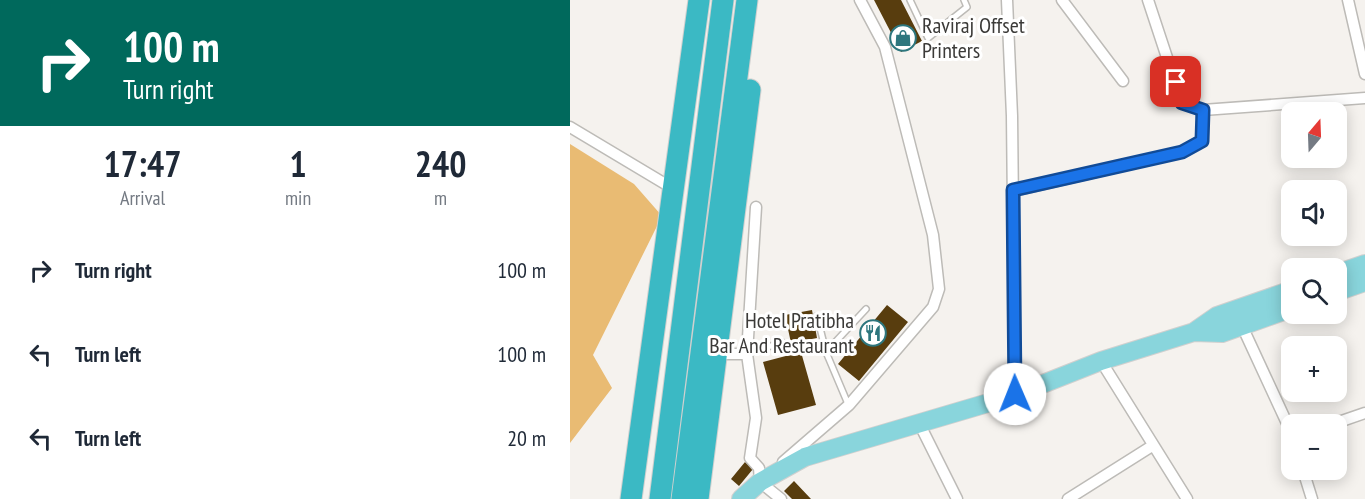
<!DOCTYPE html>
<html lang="en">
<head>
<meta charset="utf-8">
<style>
  body { margin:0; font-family:"PT Sans Narrow",sans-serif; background:#f2f2f3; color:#1f2937; height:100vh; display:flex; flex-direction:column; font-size:22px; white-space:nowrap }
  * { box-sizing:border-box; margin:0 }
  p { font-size:20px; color:#747a83 }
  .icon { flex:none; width:33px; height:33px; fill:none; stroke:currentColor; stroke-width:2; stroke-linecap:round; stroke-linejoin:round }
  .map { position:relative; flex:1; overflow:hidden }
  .panel { display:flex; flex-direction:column; background:#fff; width:570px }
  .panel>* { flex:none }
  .guide { background:#00695c; color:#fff; overflow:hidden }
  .needle { width:39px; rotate:19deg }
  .buttons { position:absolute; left:711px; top:102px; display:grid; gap:12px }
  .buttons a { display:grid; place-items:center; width:66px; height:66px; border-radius:12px; background:#fff; box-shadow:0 3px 15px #0003; font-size:30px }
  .pin { position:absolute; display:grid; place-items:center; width:51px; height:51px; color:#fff; margin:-26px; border-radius:12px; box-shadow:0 3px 9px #0006 }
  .me { position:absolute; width:66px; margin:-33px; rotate:359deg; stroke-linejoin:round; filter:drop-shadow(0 0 4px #0008) }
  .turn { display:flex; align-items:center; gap:21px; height:126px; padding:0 24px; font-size:27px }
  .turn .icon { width:78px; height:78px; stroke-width:2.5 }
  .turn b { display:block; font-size:42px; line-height:51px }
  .eta { display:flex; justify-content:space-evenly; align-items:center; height:102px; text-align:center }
  .eta b { font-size:36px; font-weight:700; line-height:42px }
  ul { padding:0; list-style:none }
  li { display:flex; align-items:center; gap:18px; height:84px; padding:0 24px }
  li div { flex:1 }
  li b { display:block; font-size:22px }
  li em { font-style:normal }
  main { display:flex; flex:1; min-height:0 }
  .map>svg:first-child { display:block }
</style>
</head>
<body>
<main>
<section class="panel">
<div class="guide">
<div class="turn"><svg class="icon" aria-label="right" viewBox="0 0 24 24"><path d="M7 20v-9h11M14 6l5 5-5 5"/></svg><div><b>100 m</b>Turn right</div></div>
</div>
<div class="eta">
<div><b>17:47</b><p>Arrival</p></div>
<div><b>1</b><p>min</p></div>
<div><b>240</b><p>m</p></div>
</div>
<ul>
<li><svg class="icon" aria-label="right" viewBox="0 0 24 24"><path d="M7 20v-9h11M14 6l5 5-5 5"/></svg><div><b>Turn right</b></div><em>100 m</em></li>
<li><svg class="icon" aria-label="left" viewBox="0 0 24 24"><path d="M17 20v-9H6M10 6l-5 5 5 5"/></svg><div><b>Turn left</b></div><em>100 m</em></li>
<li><svg class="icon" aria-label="left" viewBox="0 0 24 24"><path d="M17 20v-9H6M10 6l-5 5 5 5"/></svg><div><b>Turn left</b></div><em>20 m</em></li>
</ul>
</section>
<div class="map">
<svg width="795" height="499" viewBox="0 0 795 499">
  <rect width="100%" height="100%" fill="#f5f2ee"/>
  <!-- green -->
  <path fill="#e9bb73" d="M 0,144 L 64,184 L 92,216 L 23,355 L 42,388 L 0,443 Z"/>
  <!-- building -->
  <path fill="#583d0e" d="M 304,0 L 331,0 L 352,41 L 331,52 Z
    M 317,305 L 338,322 L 289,381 L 268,364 Z
    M 242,310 L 247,338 L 221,343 L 215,315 Z
    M 231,352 L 246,405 L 208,415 L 193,362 Z
    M 175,462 L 183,469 L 169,486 L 161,479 Z
    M 224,481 L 241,499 L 222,499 L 214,491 Z"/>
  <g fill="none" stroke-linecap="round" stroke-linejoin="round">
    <!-- lane casing -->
    <g stroke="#bdbbb7" stroke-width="8">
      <path id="lane" d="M 340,0 L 358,38 L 397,7 L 394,0
        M 247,316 L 256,352
        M 178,354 L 212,342
        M 278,404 L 256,352 L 296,309"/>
    </g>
    <!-- street casing -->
    <g stroke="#bdbbb7" stroke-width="13">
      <path id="street" d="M 437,0 L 442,116 L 445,395
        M 492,0 L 553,81
        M 578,0 L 612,103 L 633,110 L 795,98
        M 778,0 L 795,74
        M 0,127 L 102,188
        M 443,191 L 612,152 L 632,141 L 633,110
        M 186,207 L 177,354 L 186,418 L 180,458 L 189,468 L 190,482 L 211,499
        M 672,326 L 722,434
        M 147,354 L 177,354
        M 531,361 L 617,499
        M 349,423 L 387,499
        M 763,424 L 795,413
        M 213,462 L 279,405 L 363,307 L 369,289 L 363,235 L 315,47 L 290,0
        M 733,470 L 742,499
        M 498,499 L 582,446"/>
    </g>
    <!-- primary casing -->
    <g stroke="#d0d0cf" stroke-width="20">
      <path id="primary" d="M 766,274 L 795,264
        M 766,292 L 795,282
        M 624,332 L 647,316 L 722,290
        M 171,499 L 190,482 L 235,457 L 445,395 L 531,361 L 624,332 L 652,333 L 722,308"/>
    </g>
    <!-- highway casing -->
    <g stroke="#d0d0cf" stroke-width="23">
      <path id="highway" d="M 61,499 L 129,0
        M 90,499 L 153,0
        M 112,499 L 177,0
        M 128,499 L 180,90"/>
    </g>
    <!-- lane -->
    <use href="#lane" stroke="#fff" stroke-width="5"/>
    <!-- street -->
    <use href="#street" stroke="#fff" stroke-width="10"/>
    <!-- primary -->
    <use href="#primary" stroke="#89d5dc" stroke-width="18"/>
    <!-- highway -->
    <use href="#highway" stroke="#3bb9c4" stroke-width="21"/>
  </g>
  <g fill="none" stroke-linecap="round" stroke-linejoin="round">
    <!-- route casing -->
    <g stroke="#114b97" stroke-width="15">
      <path id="route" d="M 445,394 L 443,190 L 612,152 L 632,141 L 633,110 L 612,103 L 606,82"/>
    </g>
    <!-- route -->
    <use href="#route" stroke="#1a73e8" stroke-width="10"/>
  </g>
  <!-- icons -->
  <defs>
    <g id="shop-ring" transform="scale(1.35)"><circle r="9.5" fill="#fff" stroke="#2d767d" stroke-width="1.5"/><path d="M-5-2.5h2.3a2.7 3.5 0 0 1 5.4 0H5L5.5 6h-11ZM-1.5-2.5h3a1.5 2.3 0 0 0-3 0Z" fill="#2d767d"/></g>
    <g id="restaurant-ring" transform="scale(1.35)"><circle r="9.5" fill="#fff" stroke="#2d767d" stroke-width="1.5"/><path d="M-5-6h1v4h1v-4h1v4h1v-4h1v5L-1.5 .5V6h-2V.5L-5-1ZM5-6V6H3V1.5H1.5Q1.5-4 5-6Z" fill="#2d767d"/></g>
  </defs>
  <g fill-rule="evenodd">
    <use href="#shop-ring" x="333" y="38"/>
    <use href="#restaurant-ring" x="303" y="333"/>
  </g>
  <g text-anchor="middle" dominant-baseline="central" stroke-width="6" stroke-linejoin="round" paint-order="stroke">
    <!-- poi labels -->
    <g font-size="22" fill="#3b3a38" stroke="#fff" text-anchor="start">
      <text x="352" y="25">Raviraj Offset<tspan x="352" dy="25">Printers</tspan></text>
      <text x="284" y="320" text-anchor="end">Hotel Pratibha<tspan x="284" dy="25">Bar And Restaurant</tspan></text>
    </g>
  </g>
</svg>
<div class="buttons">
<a><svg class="needle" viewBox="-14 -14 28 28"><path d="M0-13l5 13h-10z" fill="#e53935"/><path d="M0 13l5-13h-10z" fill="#747a83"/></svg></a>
<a><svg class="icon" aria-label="sound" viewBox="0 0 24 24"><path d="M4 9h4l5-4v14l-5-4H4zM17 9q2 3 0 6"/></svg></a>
<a><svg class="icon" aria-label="search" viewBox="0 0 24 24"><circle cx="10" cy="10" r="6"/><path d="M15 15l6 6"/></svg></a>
<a>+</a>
<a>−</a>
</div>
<div class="pin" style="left:606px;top:82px;background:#d93025"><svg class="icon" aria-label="arrive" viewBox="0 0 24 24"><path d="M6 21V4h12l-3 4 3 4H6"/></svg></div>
<svg class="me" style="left:445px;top:394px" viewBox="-20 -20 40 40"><circle r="19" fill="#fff"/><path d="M0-13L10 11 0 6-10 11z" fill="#1a73e8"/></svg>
</div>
</main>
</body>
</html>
